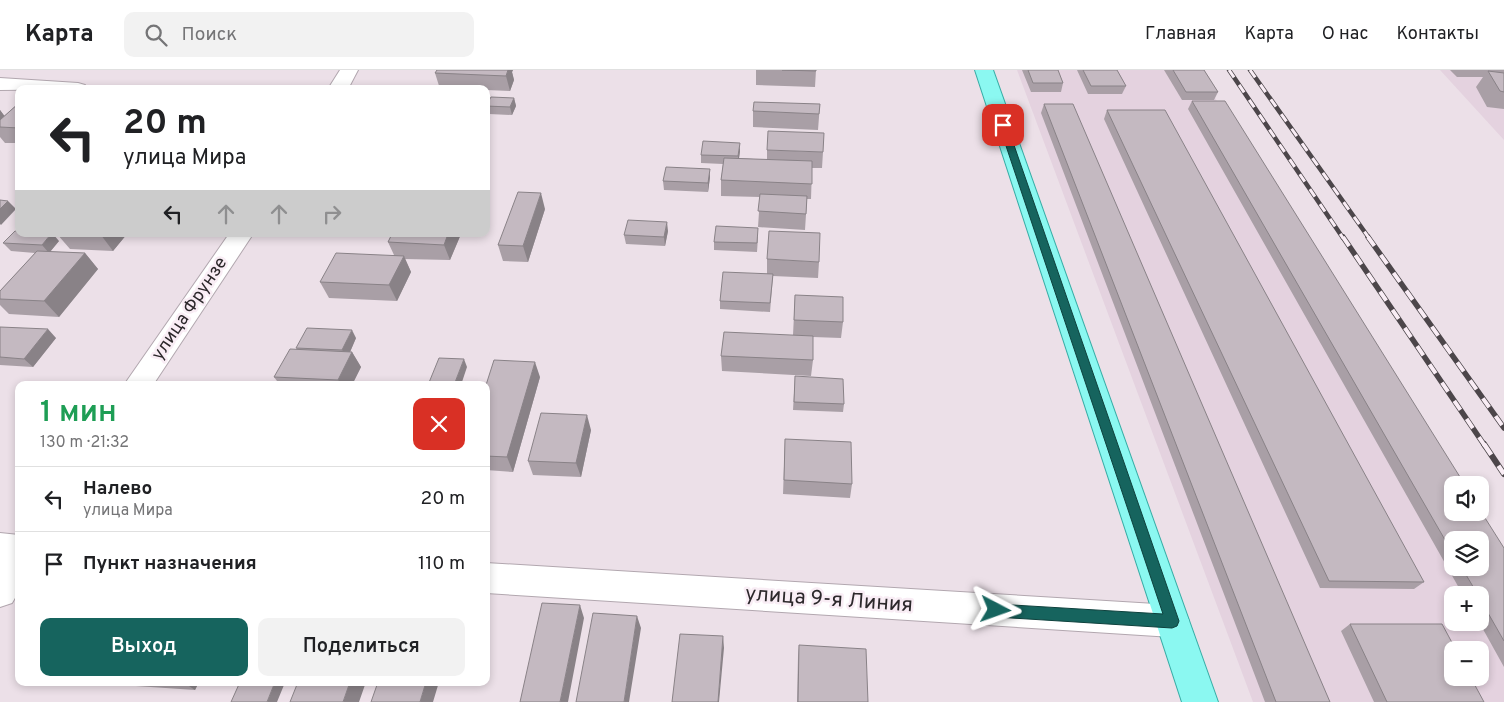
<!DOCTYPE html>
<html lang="ru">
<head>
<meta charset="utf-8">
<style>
  body { margin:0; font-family:Overpass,sans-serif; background:#f2f2f2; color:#202124; height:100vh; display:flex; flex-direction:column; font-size:19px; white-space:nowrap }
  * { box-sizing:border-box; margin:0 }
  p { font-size:16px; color:#757577 }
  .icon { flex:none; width:28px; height:28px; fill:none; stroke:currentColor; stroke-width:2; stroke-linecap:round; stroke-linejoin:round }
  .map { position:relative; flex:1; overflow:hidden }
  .sheet { position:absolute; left:15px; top:311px; width:475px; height:305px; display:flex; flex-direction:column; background:#fff; border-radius:10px; box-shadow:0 2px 8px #0003 }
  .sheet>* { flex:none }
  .hud { position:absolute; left:15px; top:15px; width:475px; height:152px; border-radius:10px; box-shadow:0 2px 8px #0003; background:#fff; color:#202124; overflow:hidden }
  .tools { position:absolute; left:1444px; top:406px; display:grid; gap:10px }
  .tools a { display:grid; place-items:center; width:45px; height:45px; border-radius:10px; background:#fff; box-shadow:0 2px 8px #0003; font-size:25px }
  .pin { position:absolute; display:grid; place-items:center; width:42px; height:42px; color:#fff; margin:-21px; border-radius:10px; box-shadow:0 2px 8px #0006 }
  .me { position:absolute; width:55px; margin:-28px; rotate:94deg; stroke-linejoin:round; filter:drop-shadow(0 0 4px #0008) }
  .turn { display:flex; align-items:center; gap:18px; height:105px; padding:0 25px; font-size:22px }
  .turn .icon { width:65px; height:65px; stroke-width:2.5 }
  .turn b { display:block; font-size:35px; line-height:42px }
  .lanes { display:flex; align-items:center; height:48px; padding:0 25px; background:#0003; justify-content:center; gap:25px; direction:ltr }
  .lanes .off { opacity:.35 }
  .round { display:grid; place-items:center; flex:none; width:52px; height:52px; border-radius:10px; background:#f2f2f2 }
  .headline { display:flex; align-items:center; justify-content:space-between; height:85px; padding:0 25px }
  h1 { font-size:30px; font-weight:600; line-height:38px; color:#1e9e55 }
  .primary-button { display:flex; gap:10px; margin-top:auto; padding:10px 25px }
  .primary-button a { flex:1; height:58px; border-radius:10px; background:#16645e; color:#fff; font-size:20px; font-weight:600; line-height:58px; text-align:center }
  .primary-button a+a { background:#f2f2f2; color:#202124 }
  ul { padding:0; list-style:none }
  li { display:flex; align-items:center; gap:15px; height:65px; padding:0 25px; border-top:1px solid #e0e0e0 }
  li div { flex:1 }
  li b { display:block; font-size:19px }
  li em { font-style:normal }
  header { display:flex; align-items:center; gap:30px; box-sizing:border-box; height:70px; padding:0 25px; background:#fff; border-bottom:1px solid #e0e0e0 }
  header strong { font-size:24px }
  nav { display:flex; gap:28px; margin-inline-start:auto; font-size:18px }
  .search { width:350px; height:45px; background:#f2f2f2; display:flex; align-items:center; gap:12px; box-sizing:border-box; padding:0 18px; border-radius:10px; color:#757577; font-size:19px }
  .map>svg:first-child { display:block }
</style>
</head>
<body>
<header>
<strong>Карта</strong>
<div class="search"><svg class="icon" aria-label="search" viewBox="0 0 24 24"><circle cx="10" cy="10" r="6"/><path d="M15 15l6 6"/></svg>Поиск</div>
<nav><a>Главная</a><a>Карта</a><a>О нас</a><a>Контакты</a></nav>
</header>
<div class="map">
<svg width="1504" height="632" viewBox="0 0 1504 632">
  <rect width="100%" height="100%" fill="#ece0e8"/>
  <!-- built -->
  <path fill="#e4d2df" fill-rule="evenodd" d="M 1017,0 L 1198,0 L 1452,416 L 1452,442 L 1469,443 L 1504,500 L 1504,632 L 1253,632 ZM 1452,470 L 1480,470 L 1480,498 L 1452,498 ZM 1452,525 L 1480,525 L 1480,552 L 1452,552 ZM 1452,580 L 1480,580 L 1480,608 L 1452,608 Z
    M 1440,0 L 1504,0 L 1504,70 Z"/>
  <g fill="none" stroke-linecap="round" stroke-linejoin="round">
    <!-- street casing -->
    <g stroke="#b2a7af" stroke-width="2">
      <path id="street" d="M 340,0 L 358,0 L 348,19 L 328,19 Z
        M 0,8 L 78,13 L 85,15 L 88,19 L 0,20 Z
        M 229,164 L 253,164 L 153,315 L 124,315 Z
        M 0,463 L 19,465 L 19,521 L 12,533 L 0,537 Z
        M 486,493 L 1172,535 L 1184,540 L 1189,551 L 1184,562 L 1172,567 L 486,523 Z"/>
    </g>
    <!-- primary casing -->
    <g stroke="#37aca5" stroke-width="2">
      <path id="primary" d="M 975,0 L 993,0 L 1218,632 L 1182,632 Z"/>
    </g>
    <!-- street -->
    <use href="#street" fill="#fff" fill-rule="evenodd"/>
    <!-- primary -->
    <use href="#primary" fill="#8bf8f1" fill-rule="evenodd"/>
    <!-- rail-far2 casing -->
    <g stroke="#4c464a" stroke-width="4.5">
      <path id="rail-far2" d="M 1229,0 L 1343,168
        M 1250,0 L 1369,168"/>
    </g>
    <!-- rail-far1 casing -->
    <g stroke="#4c464a" stroke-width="5.5">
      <path id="rail-far1" d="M 1343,167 L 1485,376
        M 1368,167 L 1504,358"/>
    </g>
    <!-- rail casing -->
    <g stroke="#4c464a" stroke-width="6">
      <path id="rail" d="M 1484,374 L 1504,404"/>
    </g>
    <!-- rail-far2 -->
    <use href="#rail-far2" stroke="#f9edf5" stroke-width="3" stroke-dasharray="9" stroke-linecap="butt"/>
    <!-- rail-far1 -->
    <use href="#rail-far1" stroke="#f9edf5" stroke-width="4" stroke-dasharray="11" stroke-linecap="butt"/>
    <!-- rail -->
    <use href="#rail" stroke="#f9edf5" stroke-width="4.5" stroke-dasharray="13" stroke-linecap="butt"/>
  </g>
  <!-- wall -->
  <path fill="#a99fa6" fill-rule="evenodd" d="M 437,0 L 513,0 L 512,2 L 514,10 L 510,21 L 486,20 L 486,19 L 440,19 L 435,3 Z
    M 756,0 L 816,0 L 815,17 L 756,15 Z
    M 1022,0 L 1058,0 L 1063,13 L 1061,22 L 1031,22 Z
    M 1077,0 L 1117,0 L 1126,16 L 1122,24 L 1088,24 Z
    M 1164,0 L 1204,0 L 1218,22 L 1214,30 L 1182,30 Z
    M 1450,0 L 1504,0 L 1504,39 L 1487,37 L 1476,17 L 1483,7 L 1457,7 Z
    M 514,28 L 516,36 L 512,45 L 489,44 L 486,36 Z
    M 1192,31 L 1504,478 L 1504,597 L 1479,552 L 1480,552 L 1480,525 L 1463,525 L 1188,39 ZM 1452,470 L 1480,498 L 1452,498 Z
    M 19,33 L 19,73 L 5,73 L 0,67 L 0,40 L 4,46 Z
    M 820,34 L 818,60 L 753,57 L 753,41 Z
    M 1044,34 L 1330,632 L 1265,632 L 1041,43 Z
    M 1107,40 L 1424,512 L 1414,519 L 1320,518 L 1104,49 Z
    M 767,80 L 823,82 L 822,98 L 812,98 L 811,129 L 807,129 L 805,160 L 758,157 L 760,127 L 721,126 L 721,110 L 723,94 L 701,93 L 701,85 L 740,81 L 739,88 L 767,90 Z
    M 710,107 L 708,122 L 664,120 L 663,111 Z
    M 545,139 L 528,192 L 503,191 L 498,175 Z
    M 668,161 L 665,176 L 626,174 L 624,165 Z
    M 57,164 L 127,164 L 113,181 L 70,179 Z
    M 392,164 L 461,164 L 450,190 L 405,189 L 411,202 L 397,231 L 329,228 L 320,212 L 394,185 L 388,172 Z
    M 758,167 L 757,182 L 714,180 L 714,172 Z
    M 59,171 L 50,182 L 85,183 L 98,199 L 59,247 L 9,244 L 0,235 L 0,221 L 35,183 L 11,181 L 3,173 Z
    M 767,189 L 819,192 L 818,208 L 773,206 L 770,242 L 720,239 L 720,231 L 767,204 Z
    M 795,225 L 843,252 L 841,268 L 813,267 L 813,290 L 811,306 L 722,301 L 721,286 L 793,265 Z
    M 0,257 L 56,268 L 33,297 L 0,295 Z
    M 356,268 L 350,282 L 352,282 L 361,297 L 352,315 L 280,315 L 274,307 L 297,279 L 296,278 Z
    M 795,306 L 844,334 L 843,342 L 793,340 Z
    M 540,307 L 513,402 L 486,400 L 486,315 Z
    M 591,360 L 581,407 L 533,405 L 528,391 Z
    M 785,369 L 852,414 L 850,428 L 783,424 Z
    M 1350,554 L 1484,632 L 1374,632 L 1341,561 Z
    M 799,575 L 868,632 L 797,632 L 798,586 Z
    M 130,612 L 199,612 L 195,620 L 136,616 Z"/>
  <!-- shaded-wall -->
  <path fill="#898287" d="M 508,0 L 513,0 L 512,2 L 514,10 L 510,21 L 506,6 Z
    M 514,28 L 516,36 L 512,45 L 510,37 Z
    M 0,40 L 10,53 L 0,57 Z
    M 740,73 L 740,81 L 738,95 L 738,86 Z
    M 710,99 L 710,107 L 708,122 L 708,113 Z
    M 541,123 L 545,139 L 528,192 L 523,176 Z
    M 8,131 L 16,139 L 1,155 L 0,154 L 0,139 Z
    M 667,152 L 668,161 L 665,176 L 664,167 Z
    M 51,164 L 53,164 L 59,171 L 49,183 L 42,175 Z
    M 102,164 L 127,164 L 113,181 L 101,165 Z
    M 448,164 L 461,164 L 450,190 L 444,175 Z
    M 85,183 L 98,199 L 59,247 L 44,231 Z
    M 404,186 L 411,202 L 397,231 L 389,215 Z
    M 48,259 L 56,268 L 33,297 L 24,289 Z
    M 352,260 L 356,268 L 347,289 L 342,280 Z
    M 352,282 L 361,297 L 352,315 L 341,315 L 338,310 Z
    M 464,289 L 467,297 L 461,315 L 454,315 Z
    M 535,292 L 540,307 L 513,402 L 507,387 Z
    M 587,345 L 591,360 L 581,407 L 576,393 Z
    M 580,535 L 584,548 L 568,632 L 560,632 Z
    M 637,546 L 641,558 L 629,632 L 624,632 Z
    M 723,566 L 724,578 L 719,632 L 718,632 Z
    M 183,612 L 199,612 L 195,620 Z
    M 275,612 L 280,612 L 284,615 L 277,632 L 267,632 Z
    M 350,612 L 366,612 L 359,632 L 343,632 Z
    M 426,612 L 439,612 L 433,632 L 420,632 Z"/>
  <!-- building -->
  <path fill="#c4b9c1" stroke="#898287" d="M 437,0 L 508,0 L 506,6 L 435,3 Z
    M 782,0 L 816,0 L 816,1 Z
    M 1028,0 L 1058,0 L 1063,13 L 1033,13 Z
    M 1083,0 L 1117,0 L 1126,16 L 1091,16 Z
    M 1173,0 L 1204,0 L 1218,22 L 1186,22 Z
    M 1488,1 L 1504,3 L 1504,22 L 1500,21 Z
    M 491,27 L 514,28 L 510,37 L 486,36 Z
    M 1192,31 L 1225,31 L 1465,415 L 1452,415 L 1452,442 L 1480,442 L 1480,440 L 1504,478 L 1504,571 L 1480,529 L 1480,525 L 1478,525 L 1462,498 L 1480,498 L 1480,470 L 1452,470 L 1452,482 Z
    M 754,32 L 820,34 L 819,44 L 753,41 Z
    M 19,33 L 19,58 L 0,57 L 0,50 Z
    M 1044,34 L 1073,34 L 1330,632 L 1276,632 Z
    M 1107,40 L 1165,40 L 1424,512 L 1329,511 Z
    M 768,61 L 824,63 L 823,82 L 767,80 Z
    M 703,71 L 740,73 L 738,86 L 701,85 Z
    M 724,88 L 812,91 L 812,114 L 721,110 Z
    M 666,97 L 710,99 L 708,113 L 663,111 Z
    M 518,122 L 541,123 L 523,176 L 498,175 Z
    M 760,124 L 807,126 L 806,144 L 758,141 Z
    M 0,130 L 8,131 L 0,139 Z
    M 628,150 L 667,152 L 664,167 L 624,165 Z
    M 716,156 L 758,158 L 757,173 L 714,172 Z
    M 15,161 L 19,161 L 19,164 L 51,164 L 42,175 L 3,173 Z
    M 769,161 L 820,163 L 819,192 L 767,189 Z
    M 68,164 L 102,164 L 101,165 Z
    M 392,164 L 448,164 L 444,175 L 388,172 Z
    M 37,181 L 85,183 L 44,231 L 0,229 L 0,221 Z
    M 336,183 L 404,186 L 389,215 L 320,212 Z
    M 723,202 L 773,204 L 770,233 L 720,231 Z
    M 795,225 L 843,227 L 843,252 L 794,250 Z
    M 0,257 L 48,259 L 24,289 L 0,287 Z
    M 307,258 L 352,260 L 342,280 L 296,278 Z
    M 724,262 L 813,266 L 813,290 L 721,286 Z
    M 290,279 L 352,282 L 338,310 L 274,307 Z
    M 439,288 L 464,289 L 454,315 L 428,315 Z
    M 494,290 L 535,292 L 507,387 L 486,386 L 486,315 Z
    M 795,306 L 843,309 L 844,334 L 794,332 Z
    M 541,343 L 587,345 L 576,393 L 528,391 Z
    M 785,369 L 851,372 L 852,414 L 784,410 Z
    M 542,533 L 580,535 L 560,632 L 520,632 Z
    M 593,543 L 637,546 L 624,632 L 576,632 Z
    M 1350,554 L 1442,554 L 1456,580 L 1452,580 L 1452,608 L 1471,608 L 1484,632 L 1387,632 Z
    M 680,564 L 723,566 L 718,632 L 672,632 Z
    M 799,575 L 866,579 L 868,632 L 798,632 Z
    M 240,612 L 275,612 L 267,632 L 231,632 Z
    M 298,612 L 350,612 L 343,632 L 290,632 Z
    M 378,612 L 426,612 L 420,632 L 371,632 Z"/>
  <!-- route -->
  <path fill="#16645e" stroke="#0e413d" d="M 1000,53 L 1007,55 L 1179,551 L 1177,556 L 1172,558 L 996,547 L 991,545 L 989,540 L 991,535 L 996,534 L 1163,544 L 999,55 Z"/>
  <g text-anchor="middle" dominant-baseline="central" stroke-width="5" stroke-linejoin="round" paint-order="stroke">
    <!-- street labels -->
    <g font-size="18" fill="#2c282b" stroke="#f9edf5">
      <text transform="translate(190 239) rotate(-56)">улица Фрунзе</text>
    </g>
    <!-- near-street labels -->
    <g font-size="21" fill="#2c282b" stroke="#f9edf5">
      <text transform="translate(829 530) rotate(4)">улица 9-я Линия</text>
    </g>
  </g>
</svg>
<div class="tools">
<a><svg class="icon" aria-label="sound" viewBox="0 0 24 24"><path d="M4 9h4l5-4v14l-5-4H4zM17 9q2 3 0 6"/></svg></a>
<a><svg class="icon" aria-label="layers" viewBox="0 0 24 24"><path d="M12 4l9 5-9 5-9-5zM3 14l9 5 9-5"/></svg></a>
<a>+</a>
<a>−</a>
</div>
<div class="pin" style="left:1003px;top:55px;background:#d93025"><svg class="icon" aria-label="arrive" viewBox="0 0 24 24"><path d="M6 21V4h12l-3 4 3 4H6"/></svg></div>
<svg class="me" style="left:996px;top:540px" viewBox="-20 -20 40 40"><path d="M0-17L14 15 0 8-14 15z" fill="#16645e" stroke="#fff" stroke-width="4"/></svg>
<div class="hud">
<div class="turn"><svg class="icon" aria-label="left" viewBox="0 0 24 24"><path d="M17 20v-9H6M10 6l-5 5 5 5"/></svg><div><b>20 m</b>улица Мира</div></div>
<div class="lanes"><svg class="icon" aria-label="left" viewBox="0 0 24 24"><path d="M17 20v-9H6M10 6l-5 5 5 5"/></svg><svg class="icon off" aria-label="ahead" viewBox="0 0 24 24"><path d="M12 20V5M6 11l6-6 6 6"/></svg><svg class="icon off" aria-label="ahead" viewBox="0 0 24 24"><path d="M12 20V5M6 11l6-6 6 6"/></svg><svg class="icon off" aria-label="right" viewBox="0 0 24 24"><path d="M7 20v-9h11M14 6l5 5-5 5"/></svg></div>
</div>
<section class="sheet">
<div class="headline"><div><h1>1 мин</h1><p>130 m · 21:32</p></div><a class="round" style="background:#d93025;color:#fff"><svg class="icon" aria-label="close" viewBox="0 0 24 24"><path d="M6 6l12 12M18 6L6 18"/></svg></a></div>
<ul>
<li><svg class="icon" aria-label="left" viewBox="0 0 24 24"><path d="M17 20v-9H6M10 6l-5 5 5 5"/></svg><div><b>Налево</b><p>улица Мира</p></div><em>20 m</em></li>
<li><svg class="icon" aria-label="arrive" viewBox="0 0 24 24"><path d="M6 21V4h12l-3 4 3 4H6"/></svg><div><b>Пункт назначения</b></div><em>110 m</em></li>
</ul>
<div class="primary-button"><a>Выход</a><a>Поделиться</a></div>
</section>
</div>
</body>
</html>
